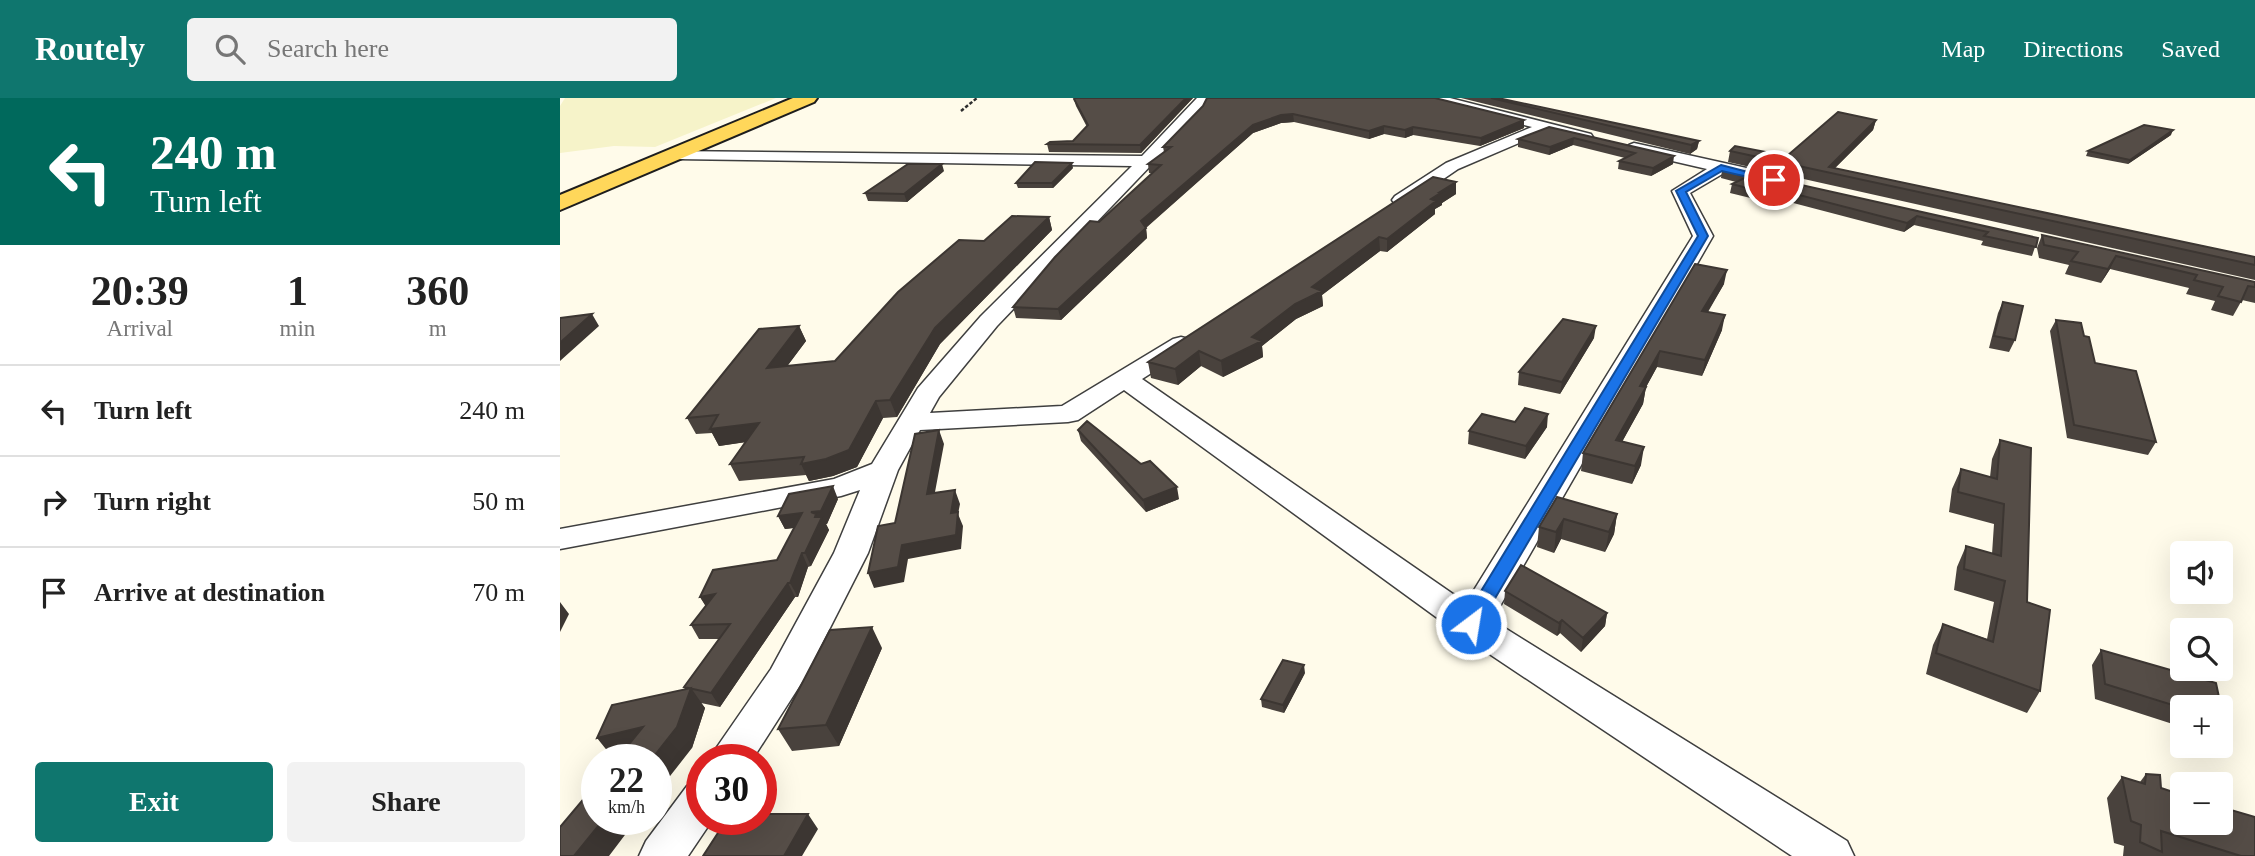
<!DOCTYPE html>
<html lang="en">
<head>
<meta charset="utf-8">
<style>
  body { margin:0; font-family:"Times New Roman",serif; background:#f2f2f2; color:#222; height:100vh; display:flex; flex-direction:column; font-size:26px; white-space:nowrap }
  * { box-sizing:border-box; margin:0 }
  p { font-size:23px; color:#767676 }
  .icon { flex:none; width:38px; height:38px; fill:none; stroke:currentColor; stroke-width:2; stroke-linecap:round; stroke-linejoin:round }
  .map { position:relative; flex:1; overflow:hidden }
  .side { display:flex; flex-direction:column; background:#fff; width:560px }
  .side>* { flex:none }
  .banner { background:#00695c; color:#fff; overflow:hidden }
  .fabs { position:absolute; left:1610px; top:443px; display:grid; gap:14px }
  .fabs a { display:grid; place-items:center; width:63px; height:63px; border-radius:7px; background:#fff; box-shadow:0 7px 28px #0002; font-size:35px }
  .speed { position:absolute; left:21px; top:646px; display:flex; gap:14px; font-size:35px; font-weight:700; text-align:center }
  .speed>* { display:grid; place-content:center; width:91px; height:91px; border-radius:50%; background:#fff; box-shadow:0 7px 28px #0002; line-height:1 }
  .speed small { font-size:18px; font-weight:400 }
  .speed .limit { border:10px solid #d22; background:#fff; color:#111 }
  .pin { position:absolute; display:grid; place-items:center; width:60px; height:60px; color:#fff; margin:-30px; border:4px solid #fff; border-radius:50%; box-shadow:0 2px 7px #0007 }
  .me { position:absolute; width:77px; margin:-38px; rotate:31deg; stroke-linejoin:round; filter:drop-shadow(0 0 5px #0008) }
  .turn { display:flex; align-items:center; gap:24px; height:147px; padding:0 35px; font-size:32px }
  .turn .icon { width:91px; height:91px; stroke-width:2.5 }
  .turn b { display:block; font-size:49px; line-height:60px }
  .eta { display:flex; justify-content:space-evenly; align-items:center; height:119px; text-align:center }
  .eta b { font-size:42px; font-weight:800; line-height:49px }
  .primary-button { display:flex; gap:14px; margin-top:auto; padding:14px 35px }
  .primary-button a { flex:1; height:80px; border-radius:7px; background:#0f766e; color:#fff; font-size:28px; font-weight:800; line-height:80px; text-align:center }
  .primary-button a+a { background:#f2f2f2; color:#222 }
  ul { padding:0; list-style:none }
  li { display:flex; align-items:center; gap:21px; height:91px; padding:0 35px; border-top:2px solid #e0e0e0 }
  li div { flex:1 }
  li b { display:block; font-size:26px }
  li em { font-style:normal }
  header { display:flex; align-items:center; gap:42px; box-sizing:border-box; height:98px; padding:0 35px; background:#0f766e; color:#fff }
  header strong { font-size:33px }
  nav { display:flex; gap:38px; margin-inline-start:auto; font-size:24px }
  .search { width:490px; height:63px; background:#f2f2f2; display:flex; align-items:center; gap:18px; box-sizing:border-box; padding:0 24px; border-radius:7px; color:#767676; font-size:26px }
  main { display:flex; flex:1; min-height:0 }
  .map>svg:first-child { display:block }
</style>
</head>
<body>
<header>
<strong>Routely</strong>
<div class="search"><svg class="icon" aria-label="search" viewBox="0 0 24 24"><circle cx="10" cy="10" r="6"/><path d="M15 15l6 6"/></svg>Search here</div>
<nav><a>Map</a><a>Directions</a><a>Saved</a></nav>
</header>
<main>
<section class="side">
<div class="banner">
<div class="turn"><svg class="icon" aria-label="left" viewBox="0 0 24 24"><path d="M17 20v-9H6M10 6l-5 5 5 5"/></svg><div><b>240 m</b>Turn left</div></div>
</div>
<div class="eta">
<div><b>20:39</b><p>Arrival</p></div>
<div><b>1</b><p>min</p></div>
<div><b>360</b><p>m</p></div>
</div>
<ul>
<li><svg class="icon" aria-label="left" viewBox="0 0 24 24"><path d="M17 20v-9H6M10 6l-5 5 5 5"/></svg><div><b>Turn left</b></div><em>240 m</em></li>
<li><svg class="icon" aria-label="right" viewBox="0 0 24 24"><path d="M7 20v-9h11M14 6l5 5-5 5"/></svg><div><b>Turn right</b></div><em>50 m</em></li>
<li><svg class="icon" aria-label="arrive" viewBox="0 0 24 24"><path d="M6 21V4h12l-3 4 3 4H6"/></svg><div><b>Arrive at destination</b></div><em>70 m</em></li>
</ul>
<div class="primary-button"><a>Exit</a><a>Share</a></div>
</section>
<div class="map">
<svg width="1695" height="758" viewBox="0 0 1695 758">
  <rect width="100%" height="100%" fill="#fffbea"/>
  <!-- farmland -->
  <path fill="#f6f3c9" d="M 5,0 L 216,0 L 95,49 L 54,48 L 0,55 L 0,8 Z"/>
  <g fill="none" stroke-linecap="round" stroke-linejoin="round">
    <!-- minor casing -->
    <g stroke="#3f3f3f" stroke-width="3">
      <path id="minor" d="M 637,0 L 651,0 L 642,14 L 437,228 L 379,299 L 370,315 L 502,308 L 613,241 L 621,239 L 629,241 L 633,246 L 629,251 L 582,281 L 906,505 L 1133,138 L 1112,93 L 1147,71 L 1069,53 L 1066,50 L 1069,47 L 1074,45 L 1209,75 L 1211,79 L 1203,84 L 1164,75 L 1130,95 L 1153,138 L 932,522 L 1287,743 L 1294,758 L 1232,758 L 898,535 L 564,292 L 518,322 L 508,324 L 360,332 L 338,372 L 308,455 L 244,581 L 192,662 L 148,662 L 211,571 L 274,455 L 300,392 L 281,398 L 0,451 L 0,431 L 274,381 L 312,366 L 358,290 L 421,218 L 572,68 L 116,61 L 108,56 L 110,53 L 582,58 Z
        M 867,0 L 890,0 L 1031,36 L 1033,39 L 1026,43 L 987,33 L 898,71 L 847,106 L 835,106 L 832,102 L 835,98 L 886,65 L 972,29 L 869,3 Z
        M 142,682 L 142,721 L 153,721 L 128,758 L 79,758 L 86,743 L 127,688 Z"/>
    </g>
    <!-- major casing -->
    <g stroke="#1d1d1d" stroke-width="4">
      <path id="major" d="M 233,0 L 257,0 L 254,4 L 0,112 L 0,97 Z"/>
    </g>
    <!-- path -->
    <path stroke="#2e2e2e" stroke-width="2.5" stroke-dasharray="3.5 2" stroke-linecap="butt" d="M 401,13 L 417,0"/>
    <!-- minor -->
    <use href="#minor" fill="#fff" fill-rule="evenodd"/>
    <!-- major -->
    <use href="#major" fill="#ffd75a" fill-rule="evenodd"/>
  </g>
  <!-- wall -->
  <path fill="#49423d" d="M 633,0 L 581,55 L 489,54 L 487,46 L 513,43 L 527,29 L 516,8 L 514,1 Z
    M 901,0 L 938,0 L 1139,43 L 1137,51 L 1130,56 Z
    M 643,8 L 964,30 L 920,48 L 853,37 L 845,40 L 824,36 L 809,41 L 734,24 L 721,25 L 693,35 L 586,130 L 587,140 L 501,222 L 456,220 L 453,209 L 539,124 L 593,75 L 589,75 L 588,66 L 604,54 L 603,49 Z
    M 1316,22 L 1313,32 L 1275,70 L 1695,159 L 1695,182 L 1168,64 L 1170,53 L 1227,58 Z
    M 989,29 L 1113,66 L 1091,78 L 1058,71 L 1059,63 L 1065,60 L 1013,47 L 989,57 L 958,49 L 958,41 Z
    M 1611,37 L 1568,66 L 1526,58 L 1528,53 Z
    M 513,70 L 493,90 L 458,90 L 456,85 Z
    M 1162,72 L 1478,140 L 1472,158 L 1421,147 L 1423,143 L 1354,127 L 1344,134 L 1218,101 L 1211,105 L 1170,95 L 1172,86 L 1176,84 L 1161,80 Z
    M 384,73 L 347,104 L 308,103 L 305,95 Z
    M 896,84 L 896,96 L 882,105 L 882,107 L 875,111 L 875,116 L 827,154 L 820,153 L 762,197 L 763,208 L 736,221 L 702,248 L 703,259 L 663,279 L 641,268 L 618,287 L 591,280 L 588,264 Z
    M 489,119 L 492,132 L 380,246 L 337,319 L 323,320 L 297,369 L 273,378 L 249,383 L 246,377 L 179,383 L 170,366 L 185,344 L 159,348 L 152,335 L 136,336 L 127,320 L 239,228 L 246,243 L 227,268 L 275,263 L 424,143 Z
    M 1482,137 L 1695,184 L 1695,205 L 1682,202 L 1673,218 L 1651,212 L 1655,203 L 1626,196 L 1629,190 L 1550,171 L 1541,185 L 1505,176 L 1509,167 L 1479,160 L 1477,150 Z
    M 1135,166 L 1164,186 L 1148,214 L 1162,232 L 1142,278 L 1097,269 L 1086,289 L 1083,306 L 1062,344 L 1081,367 L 1072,386 L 1021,373 L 1023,355 Z
    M 1443,204 L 1455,242 L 1449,254 L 1429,250 L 1438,215 Z
    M 1496,222 L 1524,238 L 1535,265 L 1596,344 L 1588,357 L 1507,340 L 1490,233 Z
    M 1034,240 L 1000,296 L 958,287 L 959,274 Z
    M 955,324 L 987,329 L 965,361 L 908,346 L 909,333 Z
    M 518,332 L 619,401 L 586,414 L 521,343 Z
    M 1440,342 L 1467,504 L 1480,593 L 1467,615 L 1366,576 L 1373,547 L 1383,526 L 1427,541 L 1434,504 L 1394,492 L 1397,469 L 1406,448 L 1432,456 L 1434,426 L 1389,414 L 1392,391 L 1401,371 L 1430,379 L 1432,361 Z
    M 997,399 L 1057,416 L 1054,436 L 1045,454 L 1001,441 L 994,455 L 977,449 L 979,429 Z
    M 278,401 L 267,426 L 266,426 L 269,432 L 251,468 L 248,469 L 238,499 L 235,499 L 160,609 L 141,605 L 145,610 L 132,650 L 53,660 L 125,591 L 124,589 L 159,541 L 139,541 L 131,527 L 146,508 L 140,499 L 217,462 L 234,430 L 225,431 L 218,418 Z
    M 945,493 L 1047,515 L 1045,528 L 1021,554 L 1000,535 L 997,538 L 944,506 Z
    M 322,550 L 279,648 L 232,653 L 218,631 Z
    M 1541,552 L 1656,585 L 1664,623 L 1661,628 L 1661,609 L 1622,609 L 1622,629 L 1535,601 L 1532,567 Z
    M 745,575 L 724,615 L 702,609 L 701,601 Z
    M 1586,676 L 1601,690 L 1695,758 L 1563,758 L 1564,748 L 1554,745 L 1547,700 L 1562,679 L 1580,684 Z"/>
  <!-- shaded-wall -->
  <path fill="#3c3632" d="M 626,0 L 633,0 L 581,55 L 580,47 Z
    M 733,16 L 734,24 L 721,25 L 693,35 L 583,132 L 581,123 L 693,27 L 721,17 Z
    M 964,22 L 964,30 L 920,48 L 921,40 Z
    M 1316,22 L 1313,32 L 1270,75 L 1269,69 Z
    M 824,28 L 824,36 L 809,41 L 809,33 Z
    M 853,29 L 853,37 L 845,40 L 845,32 Z
    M 1613,32 L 1611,37 L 1568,66 L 1570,62 Z
    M 1014,40 L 1013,47 L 989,57 L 990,49 Z
    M 1139,43 L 1137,51 L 1130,56 L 1131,47 Z
    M 1114,58 L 1113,66 L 1091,78 L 1093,70 Z
    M 512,65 L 513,70 L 493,90 L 492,85 Z
    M 382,66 L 384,73 L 347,104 L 344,96 Z
    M 896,84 L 896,96 L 882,105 L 882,107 L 875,111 L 875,116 L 827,154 L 827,141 L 880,94 Z
    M 1220,92 L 1218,101 L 1211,105 L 1213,97 Z
    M 1357,118 L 1354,127 L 1344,134 L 1347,125 Z
    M 489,119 L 492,132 L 380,246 L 337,319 L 330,302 L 375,230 Z
    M 586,130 L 587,140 L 501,222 L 498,211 Z
    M 819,139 L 820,153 L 762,197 L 763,208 L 736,221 L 702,248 L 703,259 L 663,279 L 661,263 L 752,189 Z
    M 1556,158 L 1550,171 L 1541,185 L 1548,171 Z
    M 1167,172 L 1164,186 L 1139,228 L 1142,213 Z
    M 32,216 L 39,228 L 0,263 L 0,245 Z
    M 1165,217 L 1162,232 L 1142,278 L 1145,262 Z
    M 239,228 L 246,243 L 214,286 L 207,270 Z
    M 1036,228 L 1034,240 L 1000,296 L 1002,284 Z
    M 639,253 L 641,268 L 618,287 L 615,271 Z
    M 1100,253 L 1097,269 L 1085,291 L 1086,289 L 1083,306 L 1053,360 L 1056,342 L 1080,288 Z
    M 316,303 L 323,320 L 297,369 L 273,378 L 249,383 L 241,366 Z
    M 988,316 L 987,329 L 965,361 L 966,348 Z
    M 199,325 L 207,341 L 159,348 L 150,331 Z
    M 379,332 L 384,346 L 372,410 L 367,396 Z
    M 1084,349 L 1081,367 L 1072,386 L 1075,368 Z
    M 273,388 L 278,401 L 267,426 L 266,426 L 269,432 L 251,468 L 245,455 L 251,414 Z
    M 617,389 L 619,401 L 586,414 L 583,402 Z
    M 395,392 L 400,406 L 398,416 L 403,428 L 401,451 L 348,461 L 344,484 L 314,490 L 308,475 L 342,447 L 391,415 Z
    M 242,415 L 248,428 L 225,431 L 218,418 Z
    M 1057,416 L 1054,436 L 1045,454 L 1049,434 Z
    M 1004,421 L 1001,441 L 994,455 L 996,434 Z
    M 242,455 L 248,469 L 238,499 L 230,485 Z
    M 228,485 L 235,499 L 160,609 L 151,595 Z
    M 155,496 L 148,512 L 140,499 Z
    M 0,504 L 9,516 L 0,534 Z
    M 1047,515 L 1045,528 L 1021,554 L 1023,540 Z
    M 1002,522 L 1000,535 L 997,538 L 999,525 Z
    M 312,529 L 322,550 L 279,648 L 266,627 Z
    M 744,567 L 745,575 L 724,615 L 723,607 Z
    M 131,590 L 145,610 L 132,650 L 96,696 L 96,662 L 91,662 Z
    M 83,629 L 98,650 L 53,660 L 37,640 Z
    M 248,716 L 258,731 L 242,758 L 224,758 Z
    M 44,721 L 77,721 L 49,758 L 14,758 Z"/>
  <!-- building -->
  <path fill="#554d47" stroke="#3c3632" stroke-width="2" d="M 515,0 L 626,0 L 580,47 L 487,46 L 490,44 L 513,43 L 528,27 L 514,1 Z
    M 647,0 L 875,0 L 964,22 L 921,40 L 853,29 L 845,32 L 824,28 L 809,33 L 733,16 L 721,17 L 693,27 L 581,123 L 586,130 L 498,211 L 453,209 L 495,159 L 530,123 L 539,124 L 601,67 L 588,66 L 611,49 L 603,49 L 643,8 Z
    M 931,0 L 938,0 L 1139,43 L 1131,47 Z
    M 1278,14 L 1316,22 L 1269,69 L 1695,159 L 1695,167 L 1170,53 L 1175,48 L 1227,58 Z
    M 1584,27 L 1613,32 L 1570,62 L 1528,53 Z
    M 989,29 L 1114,58 L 1093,70 L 1059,63 L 1075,55 L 1014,40 L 990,49 L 958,41 Z
    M 475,64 L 512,65 L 492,85 L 456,85 Z
    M 348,66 L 382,66 L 344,96 L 305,95 Z
    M 1166,70 L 1478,140 L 1476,149 L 1424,138 L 1428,134 L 1357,118 L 1347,125 L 1220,92 L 1213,97 L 1172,86 L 1187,79 L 1162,72 Z
    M 873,79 L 896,84 L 880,94 L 882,94 L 871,101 L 876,103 L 827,141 L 819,139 L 752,189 L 762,193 L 735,206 L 692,239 L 702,243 L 661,263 L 639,253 L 615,271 L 588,264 Z
    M 452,118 L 489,119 L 375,230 L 330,302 L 316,303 L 289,352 L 266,361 L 241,366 L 244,359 L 170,366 L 199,325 L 150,331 L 158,317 L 127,320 L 199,231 L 239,228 L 207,270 L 275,263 L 338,194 L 399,142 L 424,143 Z
    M 1482,137 L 1695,184 L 1695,189 L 1688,188 L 1681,204 L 1658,198 L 1663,189 L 1634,182 L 1637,177 L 1556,158 L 1548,171 L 1511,163 L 1518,154 L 1484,147 Z
    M 1135,166 L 1167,172 L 1142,213 L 1165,217 L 1145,262 L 1100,253 L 1080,288 L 1086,289 L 1056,342 L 1084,349 L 1075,368 L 1023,355 Z
    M 1443,204 L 1463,208 L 1455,242 L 1434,238 Z
    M 32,216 L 2,243 L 0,245 L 0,220 Z
    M 1003,221 L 1036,228 L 1002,284 L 959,274 Z
    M 1496,222 L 1521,225 L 1524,238 L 1529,239 L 1535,265 L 1576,273 L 1596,344 L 1514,327 Z
    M 965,310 L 988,316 L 966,348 L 909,333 L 922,316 L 955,324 Z
    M 527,323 L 581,366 L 590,363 L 617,389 L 583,402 L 518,332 Z
    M 379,332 L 367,396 L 395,392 L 391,415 L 398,414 L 396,437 L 342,447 L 338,469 L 308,475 L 318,428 L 335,425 L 355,336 Z
    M 1440,342 L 1471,350 L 1467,504 L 1490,512 L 1480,593 L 1376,555 L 1383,526 L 1433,544 L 1445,483 L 1404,471 L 1406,448 L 1441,458 L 1444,406 L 1398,394 L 1401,371 L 1437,381 Z
    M 273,388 L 261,413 L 251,414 L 256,416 L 255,419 L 262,419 L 245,455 L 242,455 L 230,485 L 228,485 L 151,595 L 124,589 L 170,526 L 131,527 L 155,496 L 140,499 L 153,472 L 217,462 L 242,415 L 218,418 L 229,396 Z
    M 997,399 L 1057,416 L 1049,434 L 1004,421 L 996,434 L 979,429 Z
    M 961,467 L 1047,515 L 1023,540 L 1002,522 L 999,525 L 945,493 Z
    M 312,529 L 266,627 L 218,631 L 270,532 Z
    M 1541,552 L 1656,585 L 1664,623 L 1661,622 L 1661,609 L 1622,609 L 1622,610 L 1545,586 Z
    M 723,562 L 744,567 L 723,607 L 701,601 Z
    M 131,590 L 117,629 L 91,662 L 56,662 L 83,629 L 37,640 L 52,607 Z
    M 1586,676 L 1600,677 L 1601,690 L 1622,697 L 1622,724 L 1661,724 L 1661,709 L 1695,719 L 1695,758 L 1681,758 L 1601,733 L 1602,754 L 1580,744 L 1581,727 L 1571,723 L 1562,679 L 1585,686 Z
    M 37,685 L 37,721 L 44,721 L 14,758 L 0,758 L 0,729 Z
    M 201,716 L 248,716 L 224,758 L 143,758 L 167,721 L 201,721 Z"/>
  <!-- route -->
  <path fill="#1a73e8" stroke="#114b97" stroke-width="2" d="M 1161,67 L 1219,82 L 1214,85 L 1162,73 L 1126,94 L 1148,138 L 917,531 L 904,531 L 901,526 L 904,521 L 1138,138 L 1116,93 Z"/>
</svg>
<div class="fabs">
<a><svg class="icon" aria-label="sound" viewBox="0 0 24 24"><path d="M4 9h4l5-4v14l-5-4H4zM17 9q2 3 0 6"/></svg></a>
<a><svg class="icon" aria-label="search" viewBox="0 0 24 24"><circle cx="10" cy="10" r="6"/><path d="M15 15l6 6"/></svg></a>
<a>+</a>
<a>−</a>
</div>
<div class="speed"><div>22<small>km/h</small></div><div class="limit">30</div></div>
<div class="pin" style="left:1214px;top:82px;background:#d93025"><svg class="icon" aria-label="arrive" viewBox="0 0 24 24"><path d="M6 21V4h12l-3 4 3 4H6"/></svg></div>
<svg class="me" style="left:911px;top:526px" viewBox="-20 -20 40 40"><circle r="17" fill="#1a73e8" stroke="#fff" stroke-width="3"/><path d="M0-11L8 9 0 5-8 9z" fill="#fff"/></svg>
</div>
</main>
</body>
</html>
